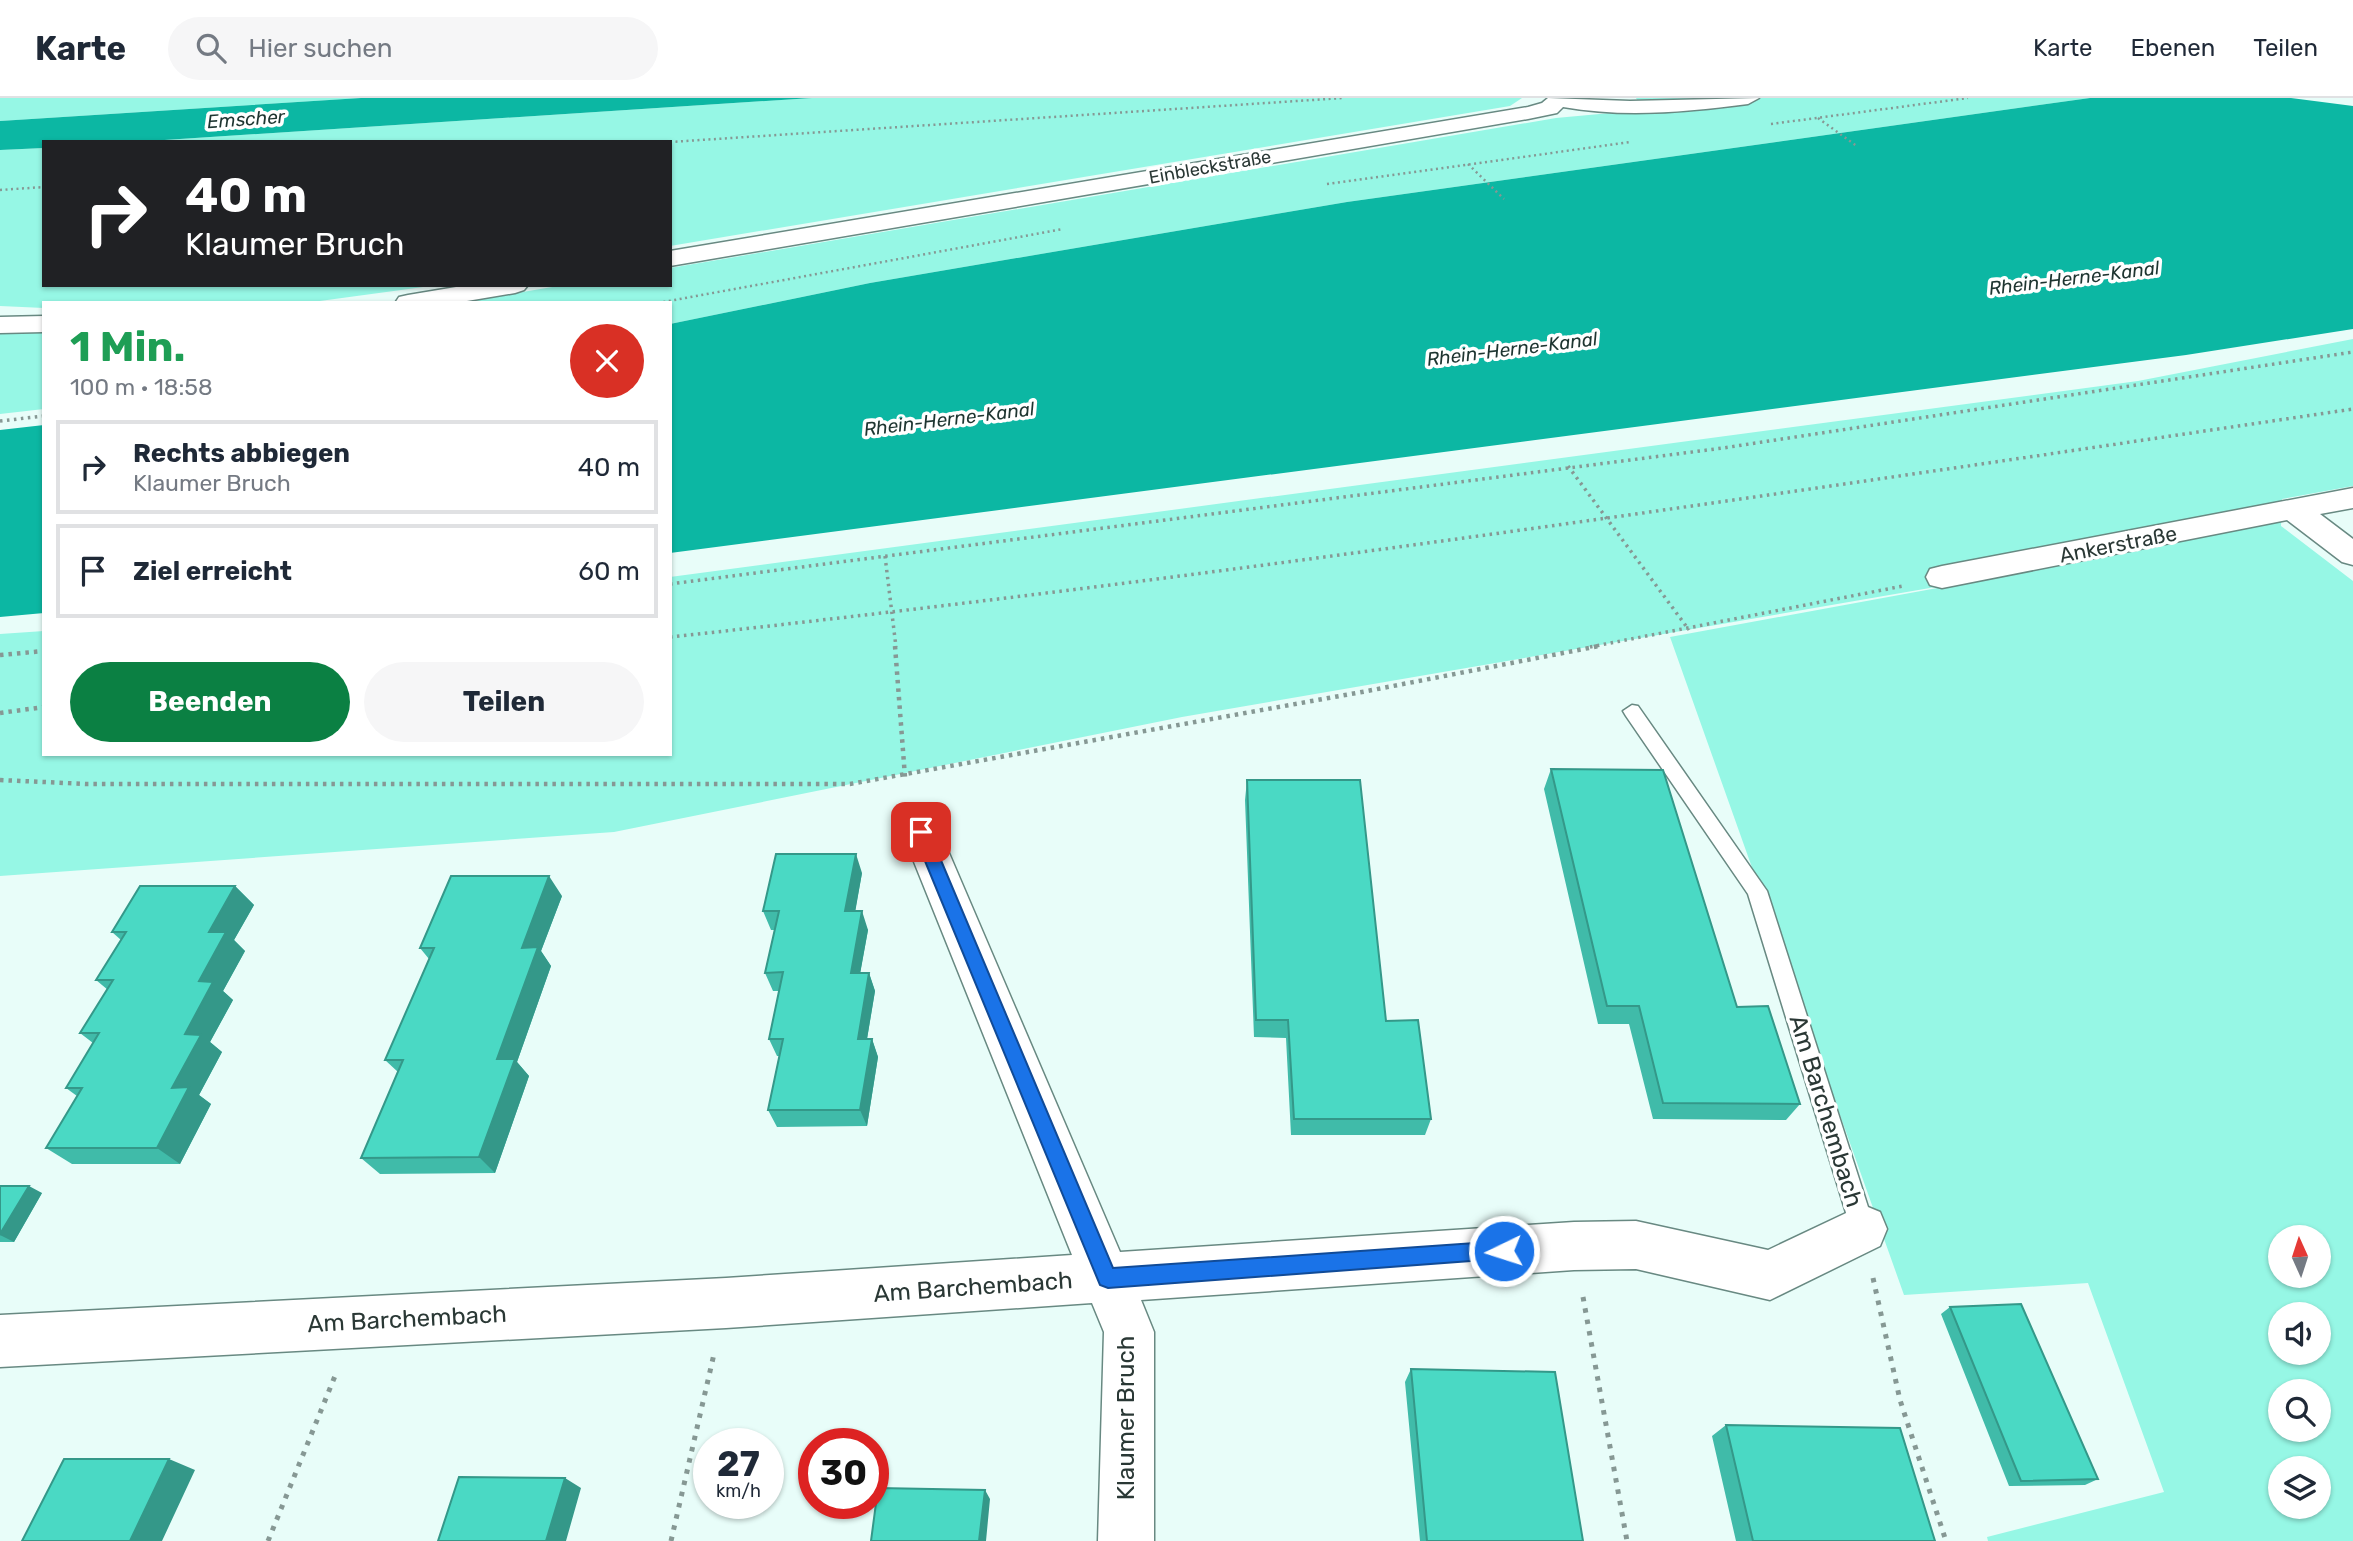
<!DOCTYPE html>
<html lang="de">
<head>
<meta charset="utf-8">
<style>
  body { margin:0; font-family:Rubik,sans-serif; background:#f6f6f7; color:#1f2937; height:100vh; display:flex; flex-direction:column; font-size:26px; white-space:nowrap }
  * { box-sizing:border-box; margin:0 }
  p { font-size:23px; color:#747a83 }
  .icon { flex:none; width:38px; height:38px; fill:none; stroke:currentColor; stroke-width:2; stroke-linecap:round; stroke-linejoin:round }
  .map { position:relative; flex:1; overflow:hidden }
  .drawer { position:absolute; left:42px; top:203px; width:630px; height:455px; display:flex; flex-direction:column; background:#fff; border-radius:0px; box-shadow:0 2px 5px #0004 }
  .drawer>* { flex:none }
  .banner { position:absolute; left:42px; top:42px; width:630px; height:147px; border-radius:0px; box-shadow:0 2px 5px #0004; background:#202124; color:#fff; overflow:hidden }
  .needle { width:46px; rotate:357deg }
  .fabs { position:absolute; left:2268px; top:1127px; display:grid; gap:14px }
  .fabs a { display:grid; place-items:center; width:63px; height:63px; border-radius:50%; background:#fff; box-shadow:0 2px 5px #0004; font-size:35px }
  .speed { position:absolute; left:693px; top:1330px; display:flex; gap:14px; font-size:35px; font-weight:700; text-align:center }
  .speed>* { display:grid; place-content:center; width:91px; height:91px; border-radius:50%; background:#fff; box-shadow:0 2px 5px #0004; line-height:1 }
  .speed small { font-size:18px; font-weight:400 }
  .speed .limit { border:10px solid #d22; background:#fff; color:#111 }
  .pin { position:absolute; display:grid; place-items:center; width:60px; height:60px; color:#fff; margin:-30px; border-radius:14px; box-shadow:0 4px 10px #0006 }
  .me { position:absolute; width:77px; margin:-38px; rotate:266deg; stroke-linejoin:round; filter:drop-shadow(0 0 5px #0008) }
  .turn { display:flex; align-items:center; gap:24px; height:147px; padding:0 28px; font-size:32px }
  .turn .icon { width:91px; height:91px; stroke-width:2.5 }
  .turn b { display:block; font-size:49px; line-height:60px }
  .round { display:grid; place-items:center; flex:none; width:74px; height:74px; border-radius:37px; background:#f6f6f7 }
  .overview { display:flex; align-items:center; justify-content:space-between; height:119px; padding:0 28px }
  h1 { font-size:42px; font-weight:700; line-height:52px; color:#1e9e55 }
  .cta { display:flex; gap:14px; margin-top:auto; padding:14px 28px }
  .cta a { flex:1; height:80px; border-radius:42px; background:#0b8043; color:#fff; font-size:28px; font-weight:700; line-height:80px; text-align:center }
  .cta a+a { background:#f6f6f7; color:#1f2937 }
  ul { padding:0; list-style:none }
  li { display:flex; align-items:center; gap:21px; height:94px; margin:0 14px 10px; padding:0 14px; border:4px solid #e0e1e3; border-radius:0px }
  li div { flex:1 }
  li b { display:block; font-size:26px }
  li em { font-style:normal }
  header { display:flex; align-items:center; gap:42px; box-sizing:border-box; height:98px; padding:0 35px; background:#fff; border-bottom:2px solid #e0e1e3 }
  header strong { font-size:33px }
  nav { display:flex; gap:38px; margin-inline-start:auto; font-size:24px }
  .search { width:490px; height:63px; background:#f6f6f7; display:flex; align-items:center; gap:18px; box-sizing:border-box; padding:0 24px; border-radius:38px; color:#747a83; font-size:26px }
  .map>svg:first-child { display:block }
</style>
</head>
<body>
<header>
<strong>Karte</strong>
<div class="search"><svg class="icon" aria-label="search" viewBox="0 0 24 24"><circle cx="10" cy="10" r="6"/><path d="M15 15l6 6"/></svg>Hier suchen</div>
<nav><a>Karte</a><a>Ebenen</a><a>Teilen</a></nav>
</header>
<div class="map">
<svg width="2353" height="1443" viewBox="0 0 2353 1443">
  <rect width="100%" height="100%" fill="#e8fdf9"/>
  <!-- green -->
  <path fill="#96f7e5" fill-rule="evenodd" d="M 0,0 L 361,0 L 0,23 Z
    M 812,0 L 1522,0 L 1510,8 L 670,148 L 670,44 L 134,44 Z
    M 1636,0 L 2090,0 L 1347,104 L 870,185 L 670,226 L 670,205 L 457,205 L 564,187 L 670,187 L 670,170 L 1556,20 L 1643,12 Z
    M 44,50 L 44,187 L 438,187 L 305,205 L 44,205 L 44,210 L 0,208 L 0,52 Z
    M 0,235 L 44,235 L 44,311 L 0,316 Z
    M 2353,241 L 2353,388 L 2282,401 L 2281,428 L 2353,483 L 2353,1443 L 1988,1443 L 1987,1439 L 2164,1394 L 2088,1185 L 1904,1197 L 1670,539 L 2052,469 L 1182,619 L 614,734 L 0,778 L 0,536 L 44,533 L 44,656 L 670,656 L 670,479 L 2138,283 ZM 2280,1139 L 2319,1139 L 2319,1178 L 2280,1178 ZM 2280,1216 L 2319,1216 L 2319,1255 L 2280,1255 ZM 2280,1293 L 2319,1293 L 2319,1332 L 2280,1332 ZM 2280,1370 L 2319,1370 L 2319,1409 L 2280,1409 Z"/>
  <!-- water -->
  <path fill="#0cb7a3" d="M 361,0 L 812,0 L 134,44 L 44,44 L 44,50 L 0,52 L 0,23 Z
    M 2090,0 L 2291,0 L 2353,8 L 2353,231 L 2186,257 L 670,455 L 670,226 L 870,185 L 1347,104 Z
    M 44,327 L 44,515 L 0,519 L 0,332 Z"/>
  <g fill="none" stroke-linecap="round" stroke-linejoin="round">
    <!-- service casing -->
    <g stroke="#688982" stroke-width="3">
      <path id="service" d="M 1632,607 L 1638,608 L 1767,793 L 1875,1131 L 1872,1139 L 1863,1143 L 1854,1139 L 1851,1131 L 1748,796 L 1626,618 L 1623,613 Z"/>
    </g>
    <!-- minor casing -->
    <g stroke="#688982" stroke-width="3">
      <path id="minor" d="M 1548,0 L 1630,3 L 1759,0 L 1748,6 C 1686,14 1625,20 1563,9 L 1557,15 L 1528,21 L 670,168 L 670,153 L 1528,9 L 1542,5 Z
        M 468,187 L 528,187 L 524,192 L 515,195 L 455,205 L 395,205 L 399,199 L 408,197 Z
        M 44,218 L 44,234 L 0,235 L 0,219 Z
        M 2353,390 L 2353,410 L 2320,416 L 2353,441 L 2353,467 L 2342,464 L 2287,422 L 1942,490 L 1930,487 L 1926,479 L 1930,471 L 1942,468 Z
        M 921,719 L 935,723 L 940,734 L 1120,1154 L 1574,1124 L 1636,1123 L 1768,1152 L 1863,1107 L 1880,1114 L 1887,1131 L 1880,1148 L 1770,1202 L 1636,1171 L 1574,1172 L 1141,1202 L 1154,1234 L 1154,1443 L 1098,1443 L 1104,1234 L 1092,1205 L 726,1230 L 0,1269 L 0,1217 L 726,1180 L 1072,1157 L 902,734 L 907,723 Z"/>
    </g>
    <!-- path-far3 -->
    <path stroke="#869894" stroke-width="2.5" stroke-dasharray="2 3.5" stroke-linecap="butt" d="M 1818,20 L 1858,49
      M 1771,26 L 1968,0
      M 670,44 L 1343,0
      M 1468,66 L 1504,101
      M 1327,86 L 1631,44
      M 0,92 L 44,89
      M 658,205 L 1063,131"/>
    <!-- path-far2 -->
    <path stroke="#869894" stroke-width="3.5" stroke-dasharray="2.5 4.5" stroke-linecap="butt" d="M 0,323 L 44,318
      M 1568,368 L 1689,532
      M 885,458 L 896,549
      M 670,486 L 1723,350 L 2353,254
      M 670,539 C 1233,478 1793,394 2353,311
      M 1590,549 L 1903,488"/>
    <!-- path-far1 -->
    <path stroke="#869894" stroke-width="4.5" stroke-dasharray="3.5 5" stroke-linecap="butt" d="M 895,548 L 905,679
      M 0,557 L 44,553
      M 0,615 L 44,609
      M 0,682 L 87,686 L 850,686 L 1362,594 L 1599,548"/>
    <!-- path -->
    <path stroke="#869894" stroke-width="5" stroke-dasharray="4.5 7" stroke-linecap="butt" d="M 1873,1180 L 1900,1302 L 1946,1443
      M 1583,1199 L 1627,1443
      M 268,1443 L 335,1278
      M 671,1443 L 714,1256"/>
    <!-- service -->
    <use href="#service" fill="#fff" fill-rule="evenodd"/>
    <!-- minor -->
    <use href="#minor" fill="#fff" fill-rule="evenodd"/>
  </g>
  <!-- wall -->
  <path fill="#40bba9" d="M 1551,671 L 1737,909 L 1800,1006 L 1786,1022 L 1653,1021 L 1629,926 L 1598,926 L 1544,691 Z
    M 1247,682 L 1386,923 L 1431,1021 L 1425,1037 L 1291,1037 L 1286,940 L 1254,939 L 1245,702 Z
    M 862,775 L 855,813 L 868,832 L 860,875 L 869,875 L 875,893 L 867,941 L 872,941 L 878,959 L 867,1028 L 777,1029 L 768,1012 L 779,958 L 777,958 L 769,941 L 779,893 L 773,893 L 765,875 L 775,832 L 771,832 L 763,813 Z
    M 235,788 L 254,807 L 234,842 L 245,853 L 223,893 L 233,902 L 210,944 L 222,954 L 199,997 L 211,1006 L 180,1066 L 72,1066 L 46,1050 L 77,998 L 66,990 L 93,945 L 80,935 L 108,892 L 96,882 L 121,842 L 112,834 Z
    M 562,798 L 541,853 L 551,868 L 517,964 L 529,978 L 495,1075 L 380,1076 L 361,1060 L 398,974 L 385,962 L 429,861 L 420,850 Z
    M 0,1088 L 42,1095 L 14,1144 L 0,1144 Z
    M 1950,1209 L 2098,1381 L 2085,1387 L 2009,1388 L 1941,1216 Z
    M 1411,1271 L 1583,1443 L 1420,1443 L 1405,1284 Z
    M 1726,1327 L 1935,1443 L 1736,1443 L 1712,1338 Z"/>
  <!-- shaded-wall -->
  <path fill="#349889" d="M 856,756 L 862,775 L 852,832 L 845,813 Z
    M 549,778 L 562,798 L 541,853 L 551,868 L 517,964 L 529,978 L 495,1075 L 479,1059 L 497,961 L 522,850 Z
    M 235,788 L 254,807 L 234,842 L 245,853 L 223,893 L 233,902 L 210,944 L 222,954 L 199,997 L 211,1006 L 180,1066 L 157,1050 L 185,936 L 199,883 L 209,834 Z
    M 862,813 L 868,832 L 857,893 L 851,875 Z
    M 869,875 L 875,893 L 864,959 L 858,941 Z
    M 872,941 L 878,959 L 867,1028 L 860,1012 Z
    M 29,1088 L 42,1095 L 14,1144 L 0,1137 Z
    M 169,1361 L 195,1372 L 162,1443 L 130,1443 Z
    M 565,1380 L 581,1390 L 566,1443 L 546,1443 Z
    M 985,1392 L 990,1401 L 986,1443 L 979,1443 Z"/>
  <!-- building -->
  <path fill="#4ad9c4" stroke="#349889" stroke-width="2" d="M 1551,671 L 1663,672 L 1737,909 L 1768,908 L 1800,1006 L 1663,1005 L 1639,908 L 1607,908 Z
    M 1247,682 L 1360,682 L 1386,923 L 1418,922 L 1431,1021 L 1294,1021 L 1288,922 L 1256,922 Z
    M 776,756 L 856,756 L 845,813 L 862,813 L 851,875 L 869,875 L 858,941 L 872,941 L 860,1012 L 768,1012 L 783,941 L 769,941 L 783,874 L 765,875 L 779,813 L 763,813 Z
    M 451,778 L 549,778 L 522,850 L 538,849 L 497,961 L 515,961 L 479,1059 L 361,1060 L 403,962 L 385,962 L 434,850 L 420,850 Z
    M 140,788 L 235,788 L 209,834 L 226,834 L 199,883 L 213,884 L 185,936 L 201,937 L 172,990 L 189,989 L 157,1050 L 46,1050 L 82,990 L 66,990 L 99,935 L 80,935 L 113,882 L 96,882 L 126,834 L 112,834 Z
    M 0,1088 L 29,1088 L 0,1136 Z
    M 2021,1206 L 2098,1381 L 2021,1383 L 1950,1209 Z
    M 1411,1271 L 1555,1274 L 1583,1443 L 1427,1443 Z
    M 1726,1327 L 1900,1330 L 1935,1443 L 1753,1443 Z
    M 64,1361 L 169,1361 L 130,1443 L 22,1443 Z
    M 459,1379 L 565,1380 L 546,1443 L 438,1443 Z
    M 878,1390 L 985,1392 L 979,1443 L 871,1443 Z"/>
  <!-- route -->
  <path fill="#1a73e8" stroke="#114b97" stroke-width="2" d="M 921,728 L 929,734 L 1113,1170 L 1504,1143 L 1511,1146 L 1514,1153 L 1511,1160 L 1108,1190 L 1100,1187 L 913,734 Z"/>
  <g text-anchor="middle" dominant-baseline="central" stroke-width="7" stroke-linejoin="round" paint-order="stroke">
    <!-- far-street labels -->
    <g font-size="18" fill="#2a3835" stroke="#fff">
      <text transform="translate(1210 69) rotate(-10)">Einbleckstraße</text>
    </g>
    <!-- far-water labels -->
    <g font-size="19" font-style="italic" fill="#1e3531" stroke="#fff">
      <text transform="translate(246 21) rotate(-4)">Emscher</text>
      <text transform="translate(2074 180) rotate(-7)">Rhein-Herne-Kanal</text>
      <text transform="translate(1512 251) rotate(-7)">Rhein-Herne-Kanal</text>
      <text transform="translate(949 321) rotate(-7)">Rhein-Herne-Kanal</text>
    </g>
    <!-- street labels -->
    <g font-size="21" fill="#2a3835" stroke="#fff">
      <text transform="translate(2118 446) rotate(-11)">Ankerstraße</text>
    </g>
    <!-- near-street labels -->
    <g font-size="24" fill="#2a3835" stroke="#fff">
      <text transform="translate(1826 1013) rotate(73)">Am Barchembach</text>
      <text transform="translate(973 1189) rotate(-4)">Am Barchembach</text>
      <text transform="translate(407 1221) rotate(-3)">Am Barchembach</text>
      <text transform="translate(1126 1320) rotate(-90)">Klaumer Bruch</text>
    </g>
  </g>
</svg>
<div class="fabs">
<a><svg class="needle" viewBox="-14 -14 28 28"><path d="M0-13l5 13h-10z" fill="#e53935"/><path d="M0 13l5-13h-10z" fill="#747a83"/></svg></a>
<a><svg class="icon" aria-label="sound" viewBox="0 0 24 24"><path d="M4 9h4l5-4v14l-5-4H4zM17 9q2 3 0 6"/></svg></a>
<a><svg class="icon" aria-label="search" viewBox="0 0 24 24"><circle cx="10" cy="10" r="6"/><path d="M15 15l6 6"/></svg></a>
<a><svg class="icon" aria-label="layers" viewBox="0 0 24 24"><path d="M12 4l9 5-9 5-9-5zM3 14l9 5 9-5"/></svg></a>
</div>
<div class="speed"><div>27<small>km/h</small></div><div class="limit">30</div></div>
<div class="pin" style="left:921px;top:734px;background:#d93025"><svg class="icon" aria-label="arrive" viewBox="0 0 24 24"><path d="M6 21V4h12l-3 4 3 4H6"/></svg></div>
<svg class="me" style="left:1504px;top:1153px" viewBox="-20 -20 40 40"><circle r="17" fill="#1a73e8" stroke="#fff" stroke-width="3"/><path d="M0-11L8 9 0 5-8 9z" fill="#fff"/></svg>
<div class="banner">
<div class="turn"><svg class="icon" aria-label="right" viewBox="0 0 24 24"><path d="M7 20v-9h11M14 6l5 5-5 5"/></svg><div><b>40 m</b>Klaumer Bruch</div></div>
</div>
<section class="drawer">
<div class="overview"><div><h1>1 Min.</h1><p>100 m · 18:58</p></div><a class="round" style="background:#d93025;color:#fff"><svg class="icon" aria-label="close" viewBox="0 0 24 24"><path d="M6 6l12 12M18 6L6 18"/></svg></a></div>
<ul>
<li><svg class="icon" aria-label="right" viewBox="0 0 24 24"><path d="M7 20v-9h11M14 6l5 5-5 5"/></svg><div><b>Rechts abbiegen</b><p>Klaumer Bruch</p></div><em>40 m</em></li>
<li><svg class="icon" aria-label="arrive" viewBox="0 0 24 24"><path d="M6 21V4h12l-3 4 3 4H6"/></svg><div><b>Ziel erreicht</b></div><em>60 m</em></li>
</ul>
<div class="cta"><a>Beenden</a><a>Teilen</a></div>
</section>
</div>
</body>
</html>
